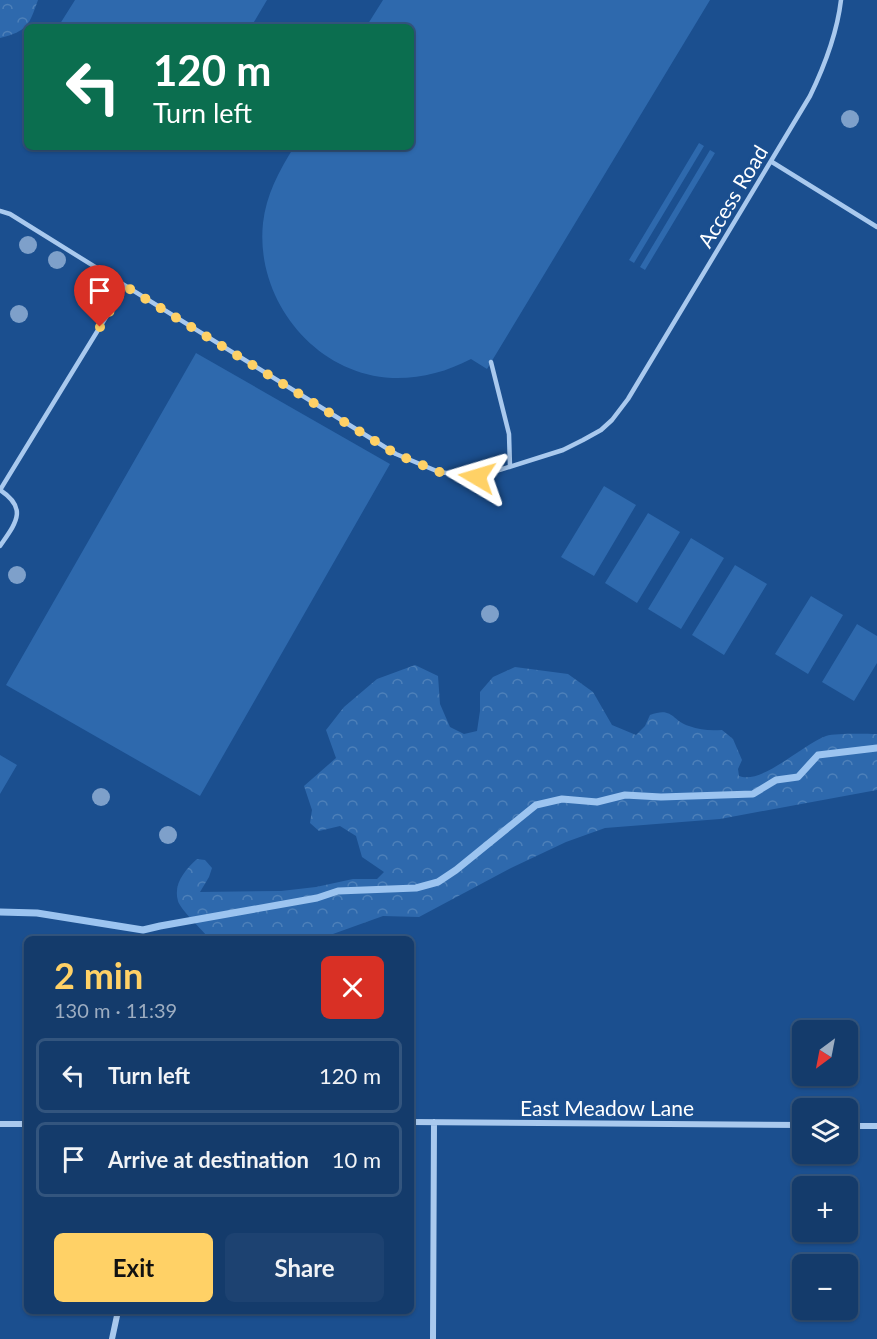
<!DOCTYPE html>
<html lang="en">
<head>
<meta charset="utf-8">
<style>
  body { margin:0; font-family:Lato,sans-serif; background:#1d4271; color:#f1f3f6; height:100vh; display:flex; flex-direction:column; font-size:22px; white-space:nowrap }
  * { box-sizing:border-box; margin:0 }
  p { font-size:20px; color:#9dadc1 }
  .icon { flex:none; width:33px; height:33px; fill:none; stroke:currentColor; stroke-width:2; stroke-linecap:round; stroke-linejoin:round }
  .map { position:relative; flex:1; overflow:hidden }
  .side { position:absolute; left:24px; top:936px; width:390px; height:378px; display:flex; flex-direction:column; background:#143b6b; border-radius:9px; box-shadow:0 2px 4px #0004,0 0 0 2px #33557e }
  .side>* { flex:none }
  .banner { position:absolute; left:24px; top:24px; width:390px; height:126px; border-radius:9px; box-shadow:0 2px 4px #0004,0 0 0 2px #33557e; background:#0b6e4f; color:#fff; overflow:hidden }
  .needle { width:39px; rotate:212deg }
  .fabs { position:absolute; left:792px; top:1020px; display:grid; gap:12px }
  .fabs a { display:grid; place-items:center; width:66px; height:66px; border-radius:9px; background:#143b6b; box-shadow:0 2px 4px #0004,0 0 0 2px #33557e; font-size:30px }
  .pin { position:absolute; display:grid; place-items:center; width:51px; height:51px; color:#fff; margin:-62px -26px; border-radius:50% 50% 50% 0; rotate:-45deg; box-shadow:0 0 6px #0007 }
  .pin .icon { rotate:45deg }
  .me { position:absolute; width:66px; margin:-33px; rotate:277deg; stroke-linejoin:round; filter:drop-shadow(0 0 4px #0008) }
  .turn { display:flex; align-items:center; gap:21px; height:126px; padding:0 30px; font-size:27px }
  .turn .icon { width:78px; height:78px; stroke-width:2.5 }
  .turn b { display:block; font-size:42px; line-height:51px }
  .round { display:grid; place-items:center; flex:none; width:63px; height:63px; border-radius:9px; background:#1d4271 }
  .head { display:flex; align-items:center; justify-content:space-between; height:102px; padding:0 30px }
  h1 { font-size:36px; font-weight:700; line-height:45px; color:#ffd166 }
  .action { display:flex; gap:12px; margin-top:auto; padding:12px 30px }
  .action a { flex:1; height:69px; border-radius:9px; background:#ffd166; color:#111; font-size:24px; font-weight:700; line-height:69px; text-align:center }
  .action a+a { background:#1d4271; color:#f1f3f6 }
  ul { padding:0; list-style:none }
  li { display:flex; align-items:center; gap:18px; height:75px; margin:0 12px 9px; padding:0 18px; border:3px solid #33557e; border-radius:9px }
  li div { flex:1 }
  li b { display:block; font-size:22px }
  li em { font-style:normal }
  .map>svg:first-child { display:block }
</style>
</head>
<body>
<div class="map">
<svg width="877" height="1339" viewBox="0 0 877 1339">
  <defs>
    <pattern id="forest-crowns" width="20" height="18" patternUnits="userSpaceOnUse" patternTransform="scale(1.5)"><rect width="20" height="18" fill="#2e69ad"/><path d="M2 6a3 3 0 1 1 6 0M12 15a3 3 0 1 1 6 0" fill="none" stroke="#4d80b9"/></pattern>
  </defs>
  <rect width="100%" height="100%" fill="#1b4f8f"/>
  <!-- grass -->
  <path fill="#2e69ad" d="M 75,0 L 267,0 L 251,27 L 58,27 Z
    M 383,0 L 710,0 L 487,369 L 471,359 C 446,372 420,379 392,378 C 314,374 255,299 263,223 C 266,195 279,171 294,147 L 411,147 L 411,27 L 366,27 Z
    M 699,143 L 704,146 L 634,263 L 629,260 Z
    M 710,150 L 715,153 L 645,270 L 640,267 Z
    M 196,353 L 390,464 L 200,796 L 6,685 Z
    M 604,486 L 636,505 L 594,576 L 561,557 Z
    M 648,513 L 680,532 L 637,603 L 605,583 Z
    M 691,538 L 724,558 L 681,629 L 648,609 Z
    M 735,565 L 767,584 L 724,655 L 692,635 Z
    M 811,596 L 843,615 L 808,674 L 775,654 Z
    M 857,624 L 877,636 L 877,663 L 854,701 L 822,682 Z
    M 0,755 L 17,765 L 0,794 Z"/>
  <!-- forest -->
  <path fill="url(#forest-crowns)" d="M 0,0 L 38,0 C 29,25 28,31 0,38 Z
    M 415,665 L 438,676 L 440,704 L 450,727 L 464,734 L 477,731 L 480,711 L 480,692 L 493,677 L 515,667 L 568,674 L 593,692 L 612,725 L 636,735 L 645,726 L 650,715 C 673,706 672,721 689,726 C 700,730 710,731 722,730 L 733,739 L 742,760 L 738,769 L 739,776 C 762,785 803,744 826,736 C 836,733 865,734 877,734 L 877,790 L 720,819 L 605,828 L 566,842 L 511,868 L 419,917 L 383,916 L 319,939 L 210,939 C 203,931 180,909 178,901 C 173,884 185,870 197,859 L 205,860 L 212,868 L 209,877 L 200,892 L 281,891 L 316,887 L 353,879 L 377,879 L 384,872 L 362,857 L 356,836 L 340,826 L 319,831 L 310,823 L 312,810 L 304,786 L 336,758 L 326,730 L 344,707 L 377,679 Z"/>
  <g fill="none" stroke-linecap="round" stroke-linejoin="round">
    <!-- stream -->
    <path stroke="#9cc4f0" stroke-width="7" d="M 0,912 L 37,913 L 143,930 L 160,926 L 317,898 L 338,891 L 416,888 L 438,882 L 456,870 L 536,805 L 562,799 L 597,802 L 625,795 L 661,797 L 753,794 L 776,780 L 798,777 L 818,755 L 877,748"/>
    <!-- lane -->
    <path stroke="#a9c9ee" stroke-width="4.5" d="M 772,162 L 877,227
      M 0,211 L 10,214 L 396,454 L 439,472 L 477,477 L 563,450 L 583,440 L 601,430 L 612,420 L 628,399 L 810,96 C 825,65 837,34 841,0
      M 491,362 L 509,434 L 510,467
      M 0,490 L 125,286
      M 0,490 C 29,509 15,524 0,546"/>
    <!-- street -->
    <path stroke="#a9c9ee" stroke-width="6" d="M 411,1122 L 802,1125
      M 0,1124 L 27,1124
      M 848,1126 L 877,1126
      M 112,1339 L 118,1311
      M 433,1339 L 434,1122"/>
  </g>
  <!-- trees -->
  <g fill="#7ea0ca">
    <circle cx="850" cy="119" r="9"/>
    <circle cx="28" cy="245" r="9"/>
    <circle cx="57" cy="260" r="9"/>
    <circle cx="19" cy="314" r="9"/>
    <circle cx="17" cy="575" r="9"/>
    <circle cx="490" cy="614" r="9"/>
    <circle cx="101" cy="797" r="9"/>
    <circle cx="168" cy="835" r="9"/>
  </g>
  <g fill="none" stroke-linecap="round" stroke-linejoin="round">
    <!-- route -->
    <path stroke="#ffd166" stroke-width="10" stroke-dasharray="0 18" d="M 100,327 L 125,286 L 396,454 L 439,472 L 477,477"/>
  </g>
  <g text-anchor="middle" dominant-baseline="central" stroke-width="6" stroke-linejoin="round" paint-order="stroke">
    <!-- street labels -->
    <g font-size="21" fill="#fff" stroke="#1b4f8f">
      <text transform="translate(732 196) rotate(-59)">Access Road</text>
      <text x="607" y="1107">East Meadow Lane</text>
    </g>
  </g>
</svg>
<div class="fabs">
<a><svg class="needle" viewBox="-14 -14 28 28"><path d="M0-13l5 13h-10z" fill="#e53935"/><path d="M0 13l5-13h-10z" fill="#9dadc1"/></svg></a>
<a><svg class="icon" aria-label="layers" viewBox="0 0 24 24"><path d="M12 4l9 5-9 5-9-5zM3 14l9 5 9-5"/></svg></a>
<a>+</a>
<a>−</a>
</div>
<div class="pin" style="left:100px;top:327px;background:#d93025"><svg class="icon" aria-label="arrive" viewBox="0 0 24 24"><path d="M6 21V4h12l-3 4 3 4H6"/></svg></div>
<svg class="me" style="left:477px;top:477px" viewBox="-20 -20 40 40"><path d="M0-17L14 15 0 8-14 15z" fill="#ffd166" stroke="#fff" stroke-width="4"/></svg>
<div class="banner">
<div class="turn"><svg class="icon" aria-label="left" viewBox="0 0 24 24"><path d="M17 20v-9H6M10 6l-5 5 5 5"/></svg><div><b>120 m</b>Turn left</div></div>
</div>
<section class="side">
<div class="head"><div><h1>2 min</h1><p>130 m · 11:39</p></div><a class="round" style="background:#d93025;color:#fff"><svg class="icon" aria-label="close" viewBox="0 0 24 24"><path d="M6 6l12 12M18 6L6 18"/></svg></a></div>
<ul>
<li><svg class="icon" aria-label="left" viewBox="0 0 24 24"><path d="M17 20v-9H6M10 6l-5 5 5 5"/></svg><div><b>Turn left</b></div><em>120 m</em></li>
<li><svg class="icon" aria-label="arrive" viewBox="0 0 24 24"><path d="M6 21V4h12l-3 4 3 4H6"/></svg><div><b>Arrive at destination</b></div><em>10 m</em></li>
</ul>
<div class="action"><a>Exit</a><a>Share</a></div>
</section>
</div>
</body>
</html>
